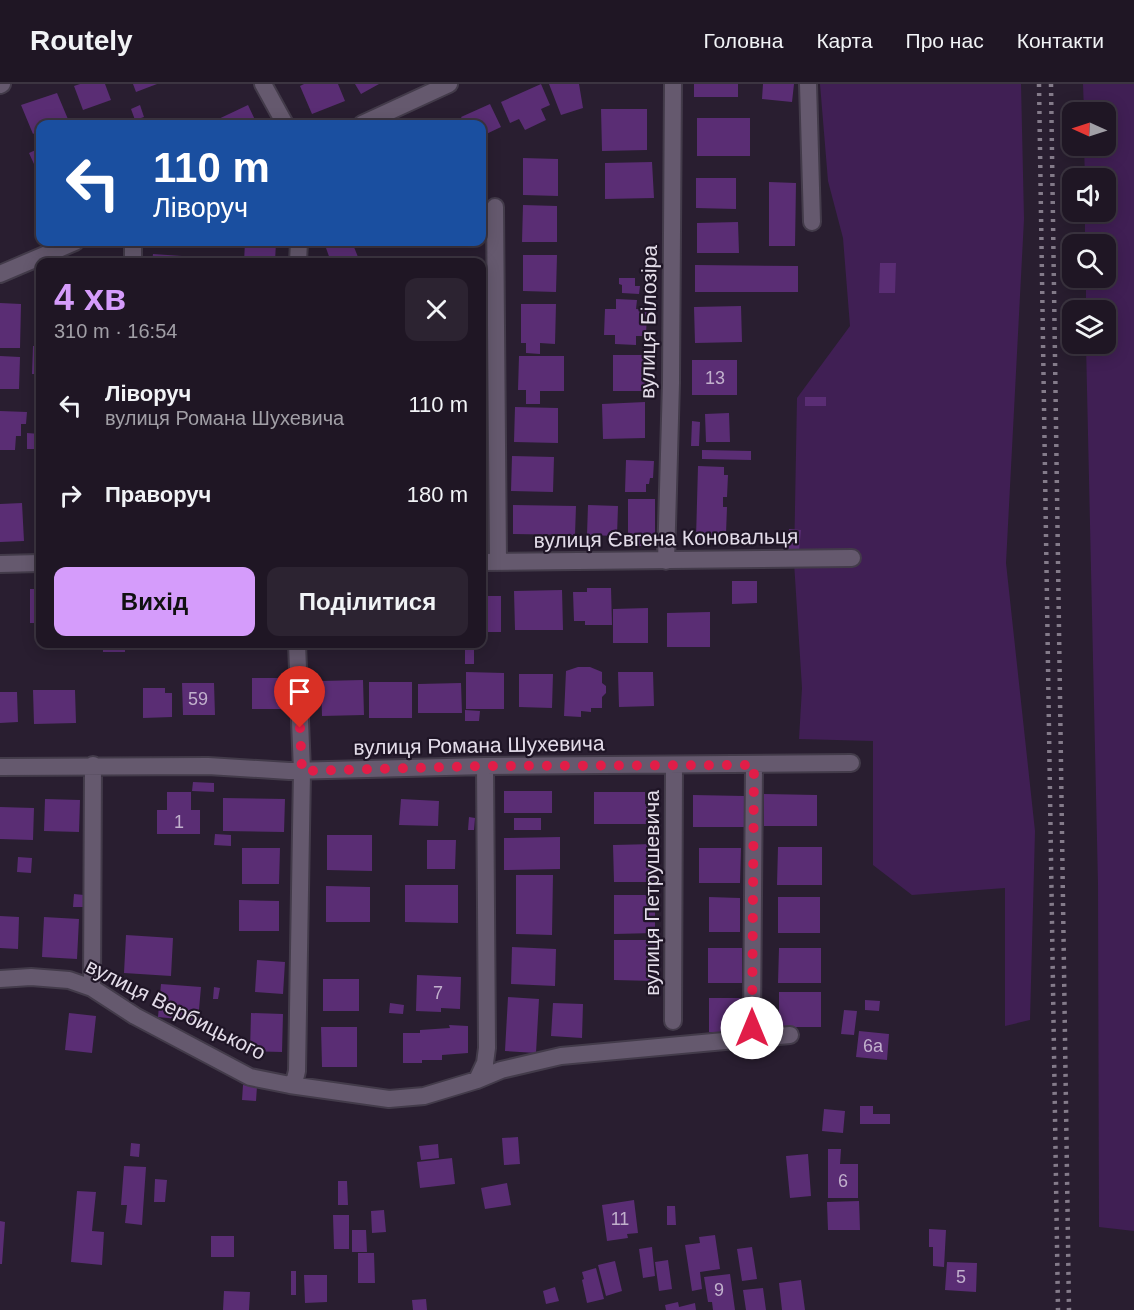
<!DOCTYPE html>
<html lang="uk">
<head>
<meta charset="utf-8">
<style>
  body { margin:0; font-family:Helvetica,sans-serif; background:#2c2331; color:#f1f3f6; height:100vh; display:flex; flex-direction:column; font-size:22px; white-space:nowrap }
  * { box-sizing:border-box; margin:0 }
  p { font-size:20px; color:#a19fa6 }
  .icon { flex:none; width:33px; height:33px; fill:none; stroke:currentColor; stroke-width:2; stroke-linecap:round; stroke-linejoin:round }
  .map { position:relative; flex:1; overflow:hidden }
  .sheet { position:absolute; left:36px; top:174px; width:450px; height:390px; display:flex; flex-direction:column; background:#1f1624; border-radius:12px; box-shadow:0 3px 15px #0003,0 0 0 2px #3c3541 }
  .sheet>* { flex:none }
  .banner { position:absolute; left:36px; top:36px; width:450px; height:126px; border-radius:12px; box-shadow:0 3px 15px #0003,0 0 0 2px #3c3541; background:#1a4fa0; color:#fff; overflow:hidden }
  .needle { width:39px; rotate:273deg }
  .fabs { position:absolute; left:1062px; top:18px; display:grid; gap:12px }
  .fabs a { display:grid; place-items:center; width:54px; height:54px; border-radius:12px; background:#1f1624; box-shadow:0 3px 15px #0003,0 0 0 2px #3c3541; font-size:30px }
  .pin { position:absolute; display:grid; place-items:center; width:51px; height:51px; color:#fff; margin:-62px -26px; border-radius:50% 50% 50% 0; rotate:-45deg; box-shadow:0 0 6px #0007 }
  .pin .icon { rotate:45deg }
  .me { position:absolute; width:66px; margin:-33px; rotate:0deg; stroke-linejoin:round; filter:drop-shadow(0 0 4px #0008) }
  .turn { display:flex; align-items:center; gap:21px; height:126px; padding:0 18px; font-size:27px }
  .turn .icon { width:78px; height:78px; stroke-width:2.5 }
  .turn b { display:block; font-size:42px; line-height:51px }
  .round { display:grid; place-items:center; flex:none; width:63px; height:63px; border-radius:12px; background:#2c2331 }
  .headline { display:flex; align-items:center; justify-content:space-between; height:102px; padding:0 18px }
  h1 { font-size:36px; font-weight:800; line-height:45px; color:#d59cfb }
  .cta { display:flex; gap:12px; margin-top:auto; padding:12px 18px }
  .cta a { flex:1; height:69px; border-radius:12px; background:#d59cfb; color:#111; font-size:24px; font-weight:800; line-height:69px; text-align:center }
  .cta a+a { background:#2c2331; color:#f1f3f6 }
  ul { padding:0; list-style:none }
  li { display:flex; align-items:center; gap:18px; height:90px; padding:0 18px }
  li div { flex:1 }
  li b { display:block; font-size:22px }
  li em { font-style:normal }
  header { display:flex; align-items:center; gap:36px; box-sizing:border-box; height:84px; padding:0 30px; background:#1f1624; border-bottom:2px solid #3c3541 }
  header strong { font-size:28px }
  nav { display:flex; gap:33px; margin-inline-start:auto; font-size:21px }
  .map>svg:first-child { display:block }
</style>
</head>
<body>
<header>
<strong>Routely</strong>
<nav><a>Головна</a><a>Карта</a><a>Про нас</a><a>Контакти</a></nav>
</header>
<div class="map">
<svg width="1134" height="1226" viewBox="0 0 1134 1226">
  <rect width="100%" height="100%" fill="#291e30"/>
  <!-- green -->
  <path fill="#401f54" d="M 820,0 L 1021,0 L 1024,135 L 1006,479 L 1035,747 L 1030,936 L 1005,942 L 1005,804 L 912,811 L 873,781 L 873,657 L 799,655 L 802,604 L 794,478 L 797,314 L 850,242 L 843,154 L 828,97 Z
    M 1083,0 L 1134,0 L 1134,1147 L 1099,1143 L 1098,800 L 1086,260 L 1106,260 L 1106,226 L 1086,226 L 1086,194 L 1106,194 L 1106,160 L 1085,160 L 1085,128 L 1106,128 L 1106,94 L 1085,94 L 1084,62 L 1106,62 L 1106,28 L 1084,28 Z"/>
  <!-- building -->
  <path fill="#5a2d74" d="M 80,0 L 105,0 L 111,16 L 83,26 L 74,2 Z
    M 133,0 L 157,0 L 136,8 Z
    M 304,0 L 338,0 L 345,17 L 312,30 L 300,2 Z
    M 355,0 L 379,0 L 361,10 Z
    M 541,0 L 550,21 L 541,25 L 546,36 L 525,46 L 519,35 L 510,39 L 501,18 Z
    M 549,0 L 579,0 L 583,24 L 561,31 Z
    M 694,0 L 738,0 L 738,13 L 694,13 Z
    M 763,0 L 794,0 L 792,18 L 762,15 Z
    M 57,9 L 70,40 L 40,40 L 40,59 L 36,48 L 33,50 L 21,21 Z
    M 490,20 L 501,43 L 482,52 L 482,40 L 465,40 L 461,33 Z
    M 140,21 L 144,33 L 135,36 L 131,25 Z
    M 248,21 L 257,40 L 210,40 L 210,39 Z
    M 601,25 L 647,25 L 647,66 L 602,67 Z
    M 697,34 L 750,34 L 750,72 L 697,72 Z
    M 40,64 L 40,76 L 34,80 L 29,69 Z
    M 523,74 L 558,75 L 558,112 L 523,111 Z
    M 652,78 L 654,114 L 605,115 L 605,79 Z
    M 696,94 L 736,94 L 736,125 L 696,124 Z
    M 769,98 L 796,99 L 795,162 L 769,162 Z
    M 523,121 L 557,122 L 557,158 L 522,158 Z
    M 738,138 L 739,169 L 697,169 L 697,139 Z
    M 245,158 L 276,158 L 275,178 L 244,178 Z
    M 343,158 L 352,158 L 358,173 L 342,178 L 331,178 L 326,164 Z
    M 153,170 L 182,172 L 182,178 L 152,178 Z
    M 523,171 L 557,171 L 556,208 L 523,207 Z
    M 880,179 L 896,179 L 895,209 L 879,209 Z
    M 695,181 L 798,182 L 798,208 L 695,208 Z
    M 619,194 L 635,194 L 635,202 L 640,202 L 639,210 L 622,209 L 622,201 L 619,200 Z
    M 616,215 L 637,216 L 636,225 L 647,226 L 646,252 L 636,252 L 636,261 L 615,260 L 615,251 L 604,251 L 605,225 L 616,225 Z
    M 0,219 L 21,220 L 20,264 L 0,264 Z
    M 521,220 L 556,220 L 555,260 L 540,259 L 540,270 L 526,269 L 526,259 L 521,259 Z
    M 741,222 L 742,258 L 695,259 L 694,223 Z
    M 33,262 L 40,262 L 40,290 L 32,290 Z
    M 613,271 L 648,271 L 648,307 L 613,307 Z
    M 0,272 L 20,273 L 19,305 L 0,305 Z
    M 519,272 L 564,272 L 564,307 L 540,307 L 540,320 L 526,320 L 526,306 L 518,306 Z
    M 692,276 L 737,276 L 737,311 L 692,311 Z
    M 805,313 L 826,313 L 826,322 L 805,322 Z
    M 645,318 L 645,354 L 603,355 L 602,320 Z
    M 515,323 L 558,324 L 558,359 L 514,358 Z
    M 0,327 L 27,328 L 26,340 L 21,340 L 21,352 L 16,352 L 15,366 L 0,366 Z
    M 729,329 L 730,358 L 706,358 L 705,330 Z
    M 692,337 L 700,338 L 699,362 L 691,362 Z
    M 27,349 L 40,350 L 40,365 L 27,365 Z
    M 702,366 L 751,367 L 751,376 L 702,375 Z
    M 512,372 L 554,373 L 553,408 L 511,407 Z
    M 626,376 L 654,377 L 653,394 L 650,394 L 649,400 L 646,400 L 646,408 L 625,408 Z
    M 698,382 L 724,383 L 724,391 L 728,391 L 727,413 L 723,413 L 723,423 L 727,423 L 726,450 L 722,450 L 722,456 L 696,455 Z
    M 628,415 L 655,415 L 655,462 L 628,462 Z
    M 22,419 L 24,457 L 0,458 L 0,420 Z
    M 513,421 L 576,422 L 575,451 L 513,450 Z
    M 588,421 L 618,422 L 617,452 L 587,451 Z
    M 789,445 L 801,446 L 799,467 L 788,466 Z
    M 732,497 L 757,497 L 757,519 L 732,520 Z
    M 587,504 L 611,504 L 612,541 L 585,541 L 585,537 L 574,537 L 573,508 L 587,508 Z
    M 30,505 L 40,505 L 40,539 L 30,539 Z
    M 562,506 L 563,546 L 515,546 L 514,507 Z
    M 482,512 L 501,512 L 501,548 L 482,548 Z
    M 648,524 L 648,559 L 613,559 L 613,525 Z
    M 710,528 L 710,563 L 667,563 L 667,529 Z
    M 103,560 L 125,560 L 125,568 L 103,568 Z
    M 465,566 L 474,566 L 474,580 L 465,580 Z
    M 578,583 L 590,583 L 602,588 L 602,599 L 606,602 L 606,609 L 602,613 L 602,624 L 591,624 L 591,628 L 581,627 L 581,633 L 564,632 L 566,587 Z
    M 466,588 L 504,589 L 504,625 L 466,625 Z
    M 618,588 L 653,588 L 654,622 L 619,623 Z
    M 519,590 L 553,590 L 552,624 L 519,623 Z
    M 252,594 L 283,594 L 284,625 L 252,625 Z
    M 363,596 L 364,631 L 322,632 L 321,597 Z
    M 369,598 L 412,598 L 412,634 L 369,634 Z
    M 182,599 L 214,599 L 215,631 L 183,631 Z
    M 461,599 L 462,629 L 418,629 L 418,600 Z
    M 143,604 L 165,604 L 165,609 L 172,609 L 172,633 L 143,634 Z
    M 33,606 L 75,606 L 76,639 L 34,640 Z
    M 0,608 L 17,608 L 18,638 L 0,639 Z
    M 465,626 L 480,627 L 479,637 L 465,637 Z
    M 193,698 L 214,699 L 214,708 L 192,707 Z
    M 504,707 L 552,707 L 552,729 L 504,729 Z
    M 167,708 L 191,708 L 191,726 L 200,726 L 200,750 L 157,750 L 157,726 L 167,726 Z
    M 594,708 L 645,708 L 645,720 L 652,720 L 652,740 L 594,740 Z
    M 764,710 L 817,711 L 817,742 L 764,742 Z
    M 693,711 L 744,712 L 744,743 L 693,743 Z
    M 223,714 L 285,715 L 284,748 L 223,747 Z
    M 45,715 L 80,716 L 79,748 L 44,747 Z
    M 401,715 L 439,717 L 438,742 L 399,741 Z
    M 0,723 L 34,724 L 33,756 L 0,755 Z
    M 469,733 L 475,734 L 474,746 L 468,746 Z
    M 514,734 L 541,734 L 541,746 L 514,746 Z
    M 215,750 L 231,751 L 231,762 L 214,761 Z
    M 327,751 L 372,751 L 372,787 L 327,786 Z
    M 560,753 L 560,785 L 504,786 L 504,754 Z
    M 427,756 L 456,756 L 455,785 L 427,785 Z
    M 654,760 L 654,798 L 614,798 L 613,761 Z
    M 778,763 L 822,763 L 822,801 L 777,801 Z
    M 242,764 L 280,764 L 279,800 L 242,800 Z
    M 699,764 L 741,764 L 740,799 L 699,799 Z
    M 18,773 L 32,774 L 31,789 L 17,788 Z
    M 516,791 L 553,791 L 552,851 L 516,850 Z
    M 405,801 L 458,801 L 458,839 L 405,838 Z
    M 326,802 L 370,803 L 370,838 L 326,838 Z
    M 74,810 L 84,811 L 83,823 L 73,823 Z
    M 614,811 L 655,811 L 655,849 L 614,850 Z
    M 709,813 L 740,814 L 740,848 L 709,848 Z
    M 778,813 L 820,813 L 820,849 L 778,849 Z
    M 239,816 L 279,817 L 279,847 L 239,847 Z
    M 0,832 L 19,833 L 18,865 L 0,864 Z
    M 44,833 L 79,835 L 77,875 L 42,873 Z
    M 126,851 L 173,854 L 171,892 L 124,889 Z
    M 614,856 L 655,856 L 655,897 L 614,896 Z
    M 512,863 L 556,865 L 555,902 L 511,900 Z
    M 708,864 L 742,864 L 742,899 L 708,899 Z
    M 779,864 L 821,864 L 821,899 L 778,899 Z
    M 257,876 L 285,878 L 283,910 L 255,908 Z
    M 417,891 L 461,893 L 460,925 L 441,924 L 441,928 L 416,927 Z
    M 323,895 L 359,895 L 359,927 L 323,927 Z
    M 161,900 L 201,903 L 198,937 L 158,933 Z
    M 214,903 L 220,904 L 218,915 L 213,915 Z
    M 779,908 L 821,908 L 821,943 L 779,943 Z
    M 508,913 L 539,915 L 536,969 L 505,967 Z
    M 709,914 L 740,914 L 739,948 L 709,948 Z
    M 865,916 L 880,917 L 879,927 L 865,926 Z
    M 390,919 L 404,921 L 403,930 L 389,929 Z
    M 553,919 L 583,920 L 582,954 L 551,952 Z
    M 844,926 L 857,927 L 854,951 L 841,950 Z
    M 69,929 L 96,932 L 92,969 L 65,966 Z
    M 251,929 L 283,930 L 282,968 L 250,967 Z
    M 449,941 L 468,942 L 468,969 L 442,971 L 442,976 L 422,976 L 422,979 L 403,979 L 403,949 L 420,949 L 420,946 L 450,944 Z
    M 321,943 L 357,943 L 357,983 L 322,983 Z
    M 859,947 L 889,950 L 887,976 L 856,973 Z
    M 243,1001 L 257,1002 L 256,1017 L 242,1016 Z
    M 860,1022 L 873,1022 L 873,1030 L 890,1030 L 890,1040 L 860,1040 Z
    M 824,1025 L 845,1027 L 843,1049 L 822,1047 Z
    M 518,1053 L 520,1080 L 504,1081 L 502,1054 Z
    M 131,1059 L 140,1060 L 139,1073 L 130,1072 Z
    M 438,1060 L 439,1074 L 421,1076 L 419,1062 Z
    M 828,1065 L 841,1065 L 840,1080 L 858,1080 L 858,1114 L 828,1114 Z
    M 808,1070 L 811,1112 L 790,1114 L 786,1072 Z
    M 452,1074 L 455,1100 L 420,1104 L 417,1078 Z
    M 124,1082 L 146,1083 L 142,1141 L 125,1139 L 127,1121 L 121,1121 Z
    M 155,1095 L 167,1096 L 165,1118 L 154,1118 Z
    M 338,1097 L 347,1097 L 348,1121 L 338,1121 Z
    M 507,1099 L 511,1121 L 485,1125 L 481,1104 Z
    M 77,1107 L 96,1108 L 92,1147 L 104,1148 L 102,1181 L 71,1178 Z
    M 634,1116 L 638,1149 L 627,1150 L 628,1154 L 607,1157 L 602,1121 Z
    M 859,1117 L 860,1146 L 828,1146 L 827,1118 Z
    M 667,1122 L 675,1122 L 676,1141 L 667,1141 Z
    M 384,1126 L 386,1148 L 372,1149 L 371,1127 Z
    M 333,1131 L 349,1131 L 349,1165 L 334,1165 Z
    M 0,1137 L 5,1138 L 2,1180 L 0,1180 Z
    M 929,1145 L 946,1146 L 944,1183 L 933,1182 L 933,1163 L 929,1163 Z
    M 352,1146 L 366,1146 L 367,1168 L 352,1168 Z
    M 715,1151 L 720,1185 L 700,1188 L 702,1205 L 692,1207 L 685,1161 L 700,1159 L 699,1153 Z
    M 211,1152 L 234,1152 L 234,1173 L 211,1173 Z
    M 652,1163 L 655,1192 L 643,1194 L 639,1165 Z
    M 752,1163 L 757,1195 L 742,1197 L 737,1165 Z
    M 358,1169 L 374,1169 L 375,1199 L 358,1199 Z
    M 668,1176 L 672,1205 L 659,1207 L 655,1178 Z
    M 615,1177 L 622,1207 L 606,1212 L 598,1181 Z
    M 947,1178 L 977,1179 L 976,1208 L 945,1206 Z
    M 596,1184 L 604,1215 L 587,1219 L 582,1196 L 584,1195 L 582,1188 Z
    M 291,1187 L 296,1187 L 296,1211 L 291,1211 Z
    M 730,1190 L 735,1226 L 713,1226 L 712,1218 L 708,1218 L 704,1193 Z
    M 304,1191 L 327,1191 L 327,1218 L 305,1219 Z
    M 801,1196 L 805,1226 L 782,1226 L 779,1199 Z
    M 555,1203 L 559,1217 L 546,1220 L 543,1207 Z
    M 763,1204 L 766,1226 L 746,1226 L 743,1206 Z
    M 224,1207 L 250,1208 L 249,1226 L 223,1226 Z
    M 426,1215 L 427,1226 L 413,1226 L 412,1216 Z
    M 678,1218 L 679,1223 L 695,1219 L 696,1226 L 666,1226 L 665,1221 Z"/>
  <g fill="none" stroke-linecap="round" stroke-linejoin="round">
    <!-- minor casing -->
    <g stroke="#433b4a" stroke-width="20">
      <path id="minor" d="M 263,0 L 285,40
        M 808,0 L 812,138
        M 0,1 L 2,0
        M 362,40 L 449,0
        M 495,123 L 498,478
        M 133,178 L 133,158
        M 298,178 L 299,158
        M 0,190 L 75,158
        M 666,477 L 671,299 L 673,0
        M 482,478 L 852,474
        M 0,480 L 40,479
        M 0,683 L 208,682 L 289,687 L 485,682 L 851,679
        M 0,895 L 31,893 L 69,896 L 92,904 L 135,932 L 250,993 L 290,1001 L 389,1015 L 424,1012 L 477,996 L 501,986 L 561,972 L 790,951
        M 92,904 L 93,681
        M 673,937 L 674,682
        M 752,944 L 754,681
        M 477,996 L 485,979 L 487,964 L 485,682
        M 290,1001 L 295,995 L 297,987 L 302,687 L 297,560"/>
    </g>
    <!-- minor -->
    <use href="#minor" stroke="#65596e" stroke-width="16"/>
    <!-- rail -->
    <path stroke="#847b8a" stroke-width="4.5" stroke-dasharray="3 6" stroke-linecap="butt" d="M 1039,0 L 1058,1226
      M 1051,0 L 1069,1226"/>
  </g>
  <g fill="none" stroke-linecap="round" stroke-linejoin="round">
    <!-- route -->
    <path stroke="#e11d48" stroke-width="10" stroke-dasharray="0 18" d="M 300,644 L 302,687 L 485,682 L 754,681 L 752,944"/>
  </g>
  <g text-anchor="middle" dominant-baseline="central" stroke-width="4.5" stroke-linejoin="round" paint-order="stroke">
    <!-- number labels -->
    <g font-size="18" fill="#c1b0cc">
      <text x="715" y="294">13</text>
      <text x="198" y="615">59</text>
      <text x="179" y="738">1</text>
      <text x="438" y="909">7</text>
      <text x="873" y="962">6а</text>
      <text x="843" y="1097">6</text>
      <text x="620" y="1135">11</text>
      <text x="961" y="1193">5</text>
      <text x="719" y="1206">9</text>
    </g>
    <!-- street labels -->
    <g font-size="21" fill="#e3dce9" stroke="#1f1526">
      <text transform="translate(648 238) rotate(-89)">вулиця Білозіра</text>
      <text transform="translate(666 454) rotate(-1)">вулиця Євгена Коновальця</text>
      <text transform="translate(479 661) rotate(-1)">вулиця Романа Шухевича</text>
      <text transform="translate(651 809) rotate(-90)">вулиця Петрушевича</text>
      <text transform="translate(176 925) rotate(27)">вулиця Вербицького</text>
    </g>
  </g>
</svg>
<div class="fabs">
<a><svg class="needle" viewBox="-14 -14 28 28"><path d="M0-13l5 13h-10z" fill="#e53935"/><path d="M0 13l5-13h-10z" fill="#a19fa6"/></svg></a>
<a><svg class="icon" aria-label="sound" viewBox="0 0 24 24"><path d="M4 9h4l5-4v14l-5-4H4zM17 9q2 3 0 6"/></svg></a>
<a><svg class="icon" aria-label="search" viewBox="0 0 24 24"><circle cx="10" cy="10" r="6"/><path d="M15 15l6 6"/></svg></a>
<a><svg class="icon" aria-label="layers" viewBox="0 0 24 24"><path d="M12 4l9 5-9 5-9-5zM3 14l9 5 9-5"/></svg></a>
</div>
<div class="pin" style="left:300px;top:644px;background:#d93025"><svg class="icon" aria-label="arrive" viewBox="0 0 24 24"><path d="M6 21V4h12l-3 4 3 4H6"/></svg></div>
<svg class="me" style="left:752px;top:944px" viewBox="-20 -20 40 40"><circle r="19" fill="#fff"/><path d="M0-13L10 11 0 6-10 11z" fill="#e11d48"/></svg>
<div class="banner">
<div class="turn"><svg class="icon" aria-label="left" viewBox="0 0 24 24"><path d="M17 20v-9H6M10 6l-5 5 5 5"/></svg><div><b>110 m</b>Ліворуч</div></div>
</div>
<section class="sheet">
<div class="headline"><div><h1>4 хв</h1><p>310 m · 16:54</p></div><a class="round"><svg class="icon" aria-label="close" viewBox="0 0 24 24"><path d="M6 6l12 12M18 6L6 18"/></svg></a></div>
<ul>
<li><svg class="icon" aria-label="left" viewBox="0 0 24 24"><path d="M17 20v-9H6M10 6l-5 5 5 5"/></svg><div><b>Ліворуч</b><p>вулиця Романа Шухевича</p></div><em>110 m</em></li>
<li><svg class="icon" aria-label="right" viewBox="0 0 24 24"><path d="M7 20v-9h11M14 6l5 5-5 5"/></svg><div><b>Праворуч</b></div><em>180 m</em></li>
</ul>
<div class="cta"><a>Вихід</a><a>Поділитися</a></div>
</section>
</div>
</body>
</html>
